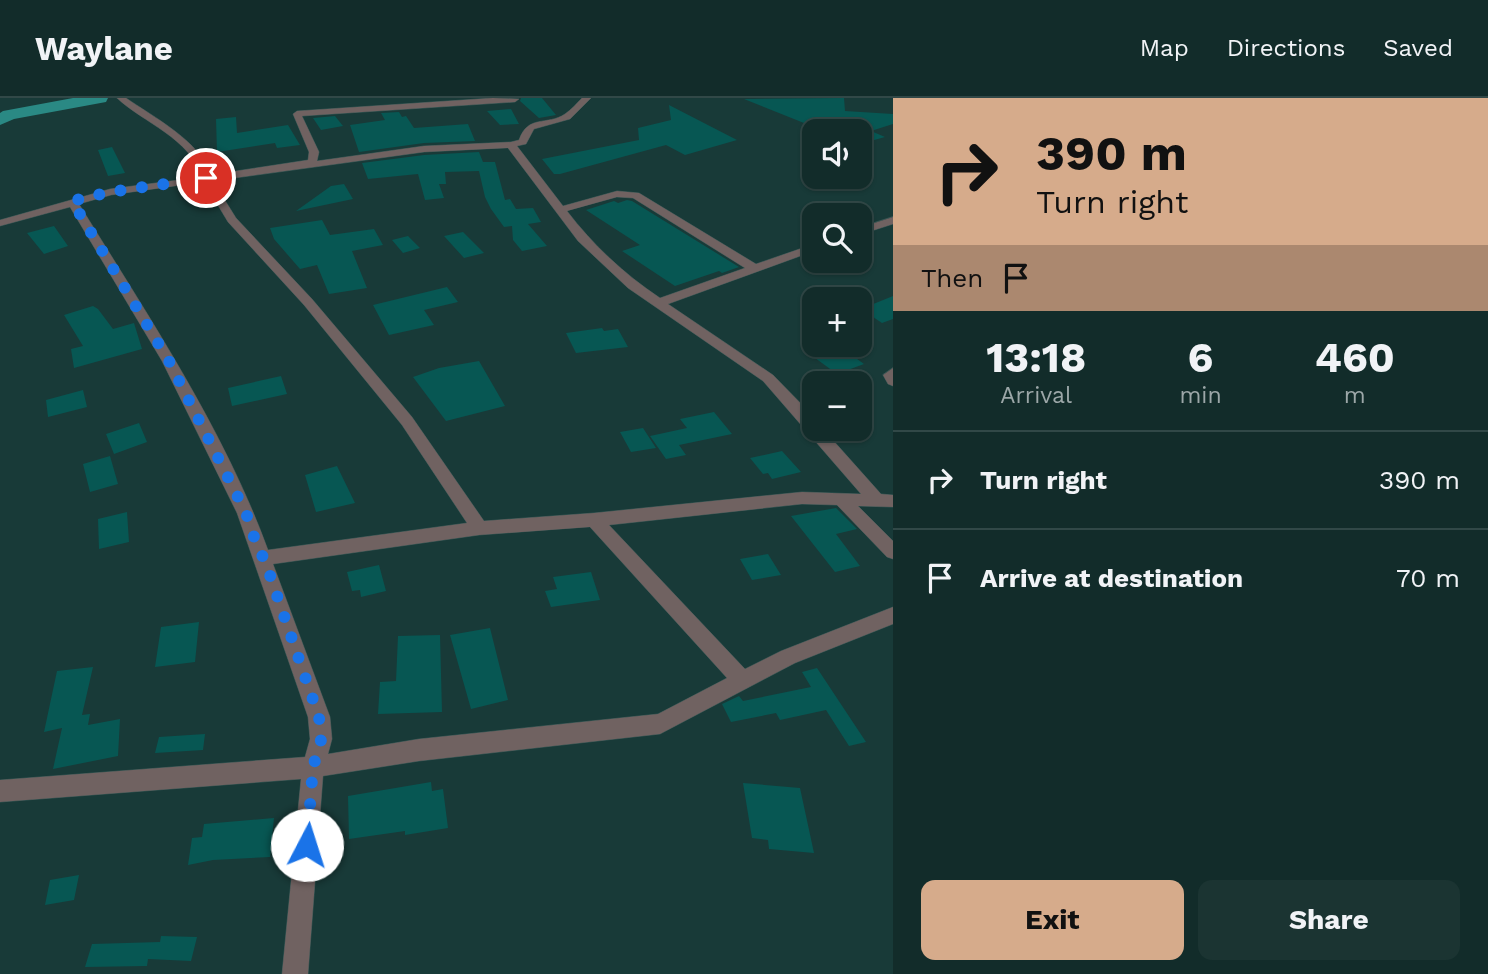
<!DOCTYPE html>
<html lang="en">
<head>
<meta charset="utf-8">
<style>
  body { margin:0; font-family:"Work Sans",sans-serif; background:#1b3432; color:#f1f3f6; height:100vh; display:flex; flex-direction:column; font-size:26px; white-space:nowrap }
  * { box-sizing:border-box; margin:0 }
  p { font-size:23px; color:#9ca7a8 }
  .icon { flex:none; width:38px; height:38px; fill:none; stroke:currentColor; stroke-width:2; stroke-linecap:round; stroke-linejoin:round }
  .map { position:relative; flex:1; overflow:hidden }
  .details { display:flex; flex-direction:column; background:#122c2a; width:595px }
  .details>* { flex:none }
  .top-card { background:#d6ab8b; color:#111; overflow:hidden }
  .tools { position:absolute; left:802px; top:21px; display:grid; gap:14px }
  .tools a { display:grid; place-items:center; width:70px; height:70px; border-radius:14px; background:#122c2a; box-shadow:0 2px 5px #0004,0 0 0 2px #314847; font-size:35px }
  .pin { position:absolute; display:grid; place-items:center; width:60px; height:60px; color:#fff; margin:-30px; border:4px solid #fff; border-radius:50%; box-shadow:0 2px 7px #0007 }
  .me { position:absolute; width:77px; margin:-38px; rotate:5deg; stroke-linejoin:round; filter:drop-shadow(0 0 5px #0008) }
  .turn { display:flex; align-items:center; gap:24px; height:147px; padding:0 28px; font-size:32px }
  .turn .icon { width:91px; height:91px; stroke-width:2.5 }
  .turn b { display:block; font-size:49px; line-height:60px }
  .then { display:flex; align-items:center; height:66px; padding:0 28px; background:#0003; gap:14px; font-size:26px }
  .eta { display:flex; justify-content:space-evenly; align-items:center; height:119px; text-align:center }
  .eta b { font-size:42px; font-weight:700; line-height:49px }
  .primary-button { display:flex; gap:14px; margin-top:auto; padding:14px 28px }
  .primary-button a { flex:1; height:80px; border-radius:14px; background:#d6ab8b; color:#111; font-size:28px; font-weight:700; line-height:80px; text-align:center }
  .primary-button a+a { background:#1b3432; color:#f1f3f6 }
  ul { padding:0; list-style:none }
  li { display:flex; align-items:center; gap:21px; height:98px; padding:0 28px; border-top:2px solid #314847 }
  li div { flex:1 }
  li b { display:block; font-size:26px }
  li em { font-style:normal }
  header { display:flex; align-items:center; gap:42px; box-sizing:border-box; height:98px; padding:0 35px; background:#122c2a; border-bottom:2px solid #314847 }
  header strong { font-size:33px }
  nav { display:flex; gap:38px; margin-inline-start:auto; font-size:24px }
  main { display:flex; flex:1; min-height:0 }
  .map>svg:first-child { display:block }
</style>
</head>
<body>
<header>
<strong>Waylane</strong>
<nav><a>Map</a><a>Directions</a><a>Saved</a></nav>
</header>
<main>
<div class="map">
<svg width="893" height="876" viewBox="0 0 893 876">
  <rect width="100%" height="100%" fill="#183a38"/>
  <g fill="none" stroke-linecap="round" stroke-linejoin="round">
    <!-- river -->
    <path fill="#2a8984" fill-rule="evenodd" d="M 73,0 L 108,0 L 106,4 L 14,21 L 0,27 L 0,15 L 3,13 Z"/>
  </g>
  <!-- building -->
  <path fill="#075753" d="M 521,0 L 542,0 L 556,17 L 539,20 L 520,3 Z
    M 844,0 L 845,13 L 893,16 L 893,26 L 871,33 L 885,39 L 860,46 L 859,33 L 824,33 L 744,1 Z
    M 669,7 L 737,42 L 685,57 L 666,47 L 560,76 L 554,76 L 542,61 L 639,42 L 638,30 L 671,22 Z
    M 511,11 L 519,26 L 500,27 L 487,13 Z
    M 399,14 L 402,19 L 406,18 L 414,30 L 468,26 L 475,43 L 424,45 L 359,54 L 350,27 L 385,22 L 381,15 Z
    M 335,18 L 343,28 L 321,32 L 313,20 Z
    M 236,19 L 237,35 L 288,27 L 300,47 L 277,50 L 275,45 L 217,54 L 216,21 Z
    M 112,49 L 125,75 L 108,78 L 98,52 Z
    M 479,54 L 483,64 L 495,64 L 505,102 L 510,101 L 516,111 L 533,110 L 541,124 L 528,126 L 547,148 L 522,153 L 513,142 L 512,128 L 504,129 L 491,111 L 485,99 L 479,73 L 445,74 L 446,86 L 439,86 L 444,100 L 425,102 L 418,76 L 368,81 L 362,65 L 424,57 Z
    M 344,86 L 353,101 L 296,113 L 331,88 Z
    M 627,102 L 632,103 L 739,169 L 722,175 L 719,173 L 675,188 L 622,153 L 640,147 L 586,112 L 614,103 L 618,105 Z
    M 322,122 L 330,137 L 374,131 L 383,147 L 352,153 L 367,190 L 329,196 L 317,167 L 300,171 L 274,141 L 270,130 Z
    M 54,128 L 68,148 L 44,156 L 27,135 Z
    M 463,134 L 484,155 L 464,160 L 444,138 Z
    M 408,138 L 420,150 L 403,155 L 392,142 Z
    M 447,189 L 458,204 L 424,212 L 434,227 L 389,237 L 373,207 Z
    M 893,198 L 893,221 L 882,225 L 861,211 Z
    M 93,208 L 98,211 L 113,231 L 134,225 L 142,251 L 74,270 L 71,251 L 83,248 L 64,217 Z
    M 602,230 L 604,233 L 618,231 L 628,249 L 576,255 L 566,235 Z
    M 838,247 L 864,266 L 837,276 L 811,257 Z
    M 479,263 L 505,308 L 446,323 L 413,279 L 439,270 Z
    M 281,278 L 287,296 L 232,308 L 228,290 Z
    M 83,292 L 87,309 L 48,319 L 46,302 Z
    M 714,314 L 732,336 L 679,347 L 686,357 L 666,361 L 650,338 L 687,330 L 680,321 Z
    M 139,325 L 147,344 L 114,356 L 106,336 Z
    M 643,330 L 656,350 L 631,354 L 620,334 Z
    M 782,353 L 801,374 L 772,381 L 768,375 L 763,376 L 750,360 Z
    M 110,358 L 118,386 L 90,394 L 83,366 Z
    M 337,368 L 355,405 L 316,414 L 305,377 Z
    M 836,410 L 857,431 L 836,436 L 860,468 L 835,474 L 791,418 Z
    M 127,414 L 129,444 L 99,451 L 98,421 Z
    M 768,456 L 781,477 L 752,482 L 740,461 Z
    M 379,467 L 386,493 L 361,499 L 360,492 L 352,493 L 347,474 Z
    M 591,474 L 600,502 L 551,509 L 545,493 L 557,491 L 553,479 Z
    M 199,524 L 195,564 L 155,569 L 161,529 Z
    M 490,530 L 508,602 L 471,611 L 450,537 Z
    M 440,537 L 442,614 L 378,616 L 380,584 L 396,583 L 398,538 Z
    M 93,569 L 82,617 L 90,616 L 88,627 L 120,621 L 118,658 L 53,671 L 62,630 L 44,634 L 57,573 Z
    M 817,570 L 866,644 L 849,648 L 826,612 L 780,622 L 776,615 L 731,624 L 722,606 L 739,598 L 743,603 L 811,589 L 802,574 Z
    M 205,636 L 203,652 L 155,655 L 159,639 Z
    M 431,684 L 432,693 L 443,691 L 448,730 L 405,737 L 405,733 L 349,741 L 348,698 Z
    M 743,685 L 800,690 L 814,755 L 769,751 L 768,742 L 752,740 Z
    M 274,720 L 270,759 L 213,762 L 188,767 L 192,740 L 202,739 L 204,726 Z
    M 79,777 L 74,802 L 45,807 L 50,782 Z
    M 161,838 L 197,839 L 191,863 L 148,861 L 147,868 L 85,869 L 92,846 L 160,844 Z"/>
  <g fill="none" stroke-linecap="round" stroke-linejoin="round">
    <!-- minor casing -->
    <g stroke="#385755" stroke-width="1">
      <path id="minor" d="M 117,0 L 126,0 C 152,18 203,45 210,77 L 308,62 L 309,54 L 293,16 L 297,13 L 493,0 L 519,1 L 515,4 L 302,18 L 319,54 L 317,63 L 424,48 L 511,44 L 519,42 C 528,16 547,28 565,16 C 571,12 577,5 582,0 L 591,0 L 570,21 L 534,31 L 526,46 L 517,48 L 563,108 L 617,93 L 639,95 L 756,166 L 814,146 L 814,153 L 668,206 L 773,277 L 814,319 L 814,331 L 823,331 L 881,396 L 893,397 L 893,409 L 858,408 L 893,443 L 893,461 L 887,459 L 837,407 L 802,406 L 609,427 L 745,571 L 781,553 L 893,509 L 893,526 L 795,565 L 660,636 L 419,663 L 323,678 L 308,876 L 282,876 L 301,681 L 0,704 L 0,682 L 305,659 L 310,641 L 308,619 L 237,415 L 162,263 L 70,109 L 0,128 L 0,122 L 110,91 L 201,79 C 192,41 142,24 117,0 ZM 508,50 L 578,143 L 628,190 L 763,283 L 861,396 L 802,394 L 594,415 L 484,423 L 412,319 L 312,201 L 236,120 L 213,83 L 424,54 ZM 204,84 L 228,124 L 304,207 L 402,327 L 467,425 L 268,452 C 224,331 147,216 79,106 L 111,97 ZM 617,99 L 633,100 L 745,170 L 660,200 C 624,176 593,147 567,113 ZM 590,429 L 727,580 L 658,616 L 419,641 L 328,656 L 332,641 L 330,619 L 273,466 L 479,437 Z
        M 893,119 L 893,126 L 859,137 L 859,130 Z
        M 893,270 L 893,288 L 888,286 L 883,277 Z"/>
    </g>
    <!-- minor -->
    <use href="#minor" fill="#706261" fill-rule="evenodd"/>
  </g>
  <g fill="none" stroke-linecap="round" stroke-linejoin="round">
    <!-- route -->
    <path stroke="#1a73e8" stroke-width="12" stroke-dasharray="0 21.6" d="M 206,80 L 110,94 L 72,103 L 169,263 L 246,415 L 259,454 L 264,460 L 319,619 L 321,642 L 313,669 L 307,747"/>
  </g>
</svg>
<div class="tools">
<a><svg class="icon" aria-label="sound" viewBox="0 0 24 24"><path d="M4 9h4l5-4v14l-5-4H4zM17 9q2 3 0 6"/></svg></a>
<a><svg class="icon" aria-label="search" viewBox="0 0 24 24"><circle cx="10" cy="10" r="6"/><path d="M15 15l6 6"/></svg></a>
<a>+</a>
<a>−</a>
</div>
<div class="pin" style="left:206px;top:80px;background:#d93025"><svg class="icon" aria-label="arrive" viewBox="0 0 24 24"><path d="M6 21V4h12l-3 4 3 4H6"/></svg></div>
<svg class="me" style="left:307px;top:747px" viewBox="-20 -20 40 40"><circle r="19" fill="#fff"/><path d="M0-13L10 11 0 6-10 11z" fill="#1a73e8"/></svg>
</div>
<section class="details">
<div class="top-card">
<div class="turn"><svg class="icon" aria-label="right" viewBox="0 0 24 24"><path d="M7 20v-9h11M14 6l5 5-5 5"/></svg><div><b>390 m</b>Turn right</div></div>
<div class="then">Then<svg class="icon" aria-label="arrive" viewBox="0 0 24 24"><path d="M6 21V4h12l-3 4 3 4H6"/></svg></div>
</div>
<div class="eta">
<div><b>13:18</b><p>Arrival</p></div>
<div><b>6</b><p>min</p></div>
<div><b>460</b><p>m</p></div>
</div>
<ul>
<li><svg class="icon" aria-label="right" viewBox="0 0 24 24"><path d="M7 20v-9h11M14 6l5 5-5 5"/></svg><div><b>Turn right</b></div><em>390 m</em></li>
<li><svg class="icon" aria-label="arrive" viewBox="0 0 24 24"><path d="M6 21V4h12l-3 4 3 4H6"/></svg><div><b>Arrive at destination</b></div><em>70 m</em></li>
</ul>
<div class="primary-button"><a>Exit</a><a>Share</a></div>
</section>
</main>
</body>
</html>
